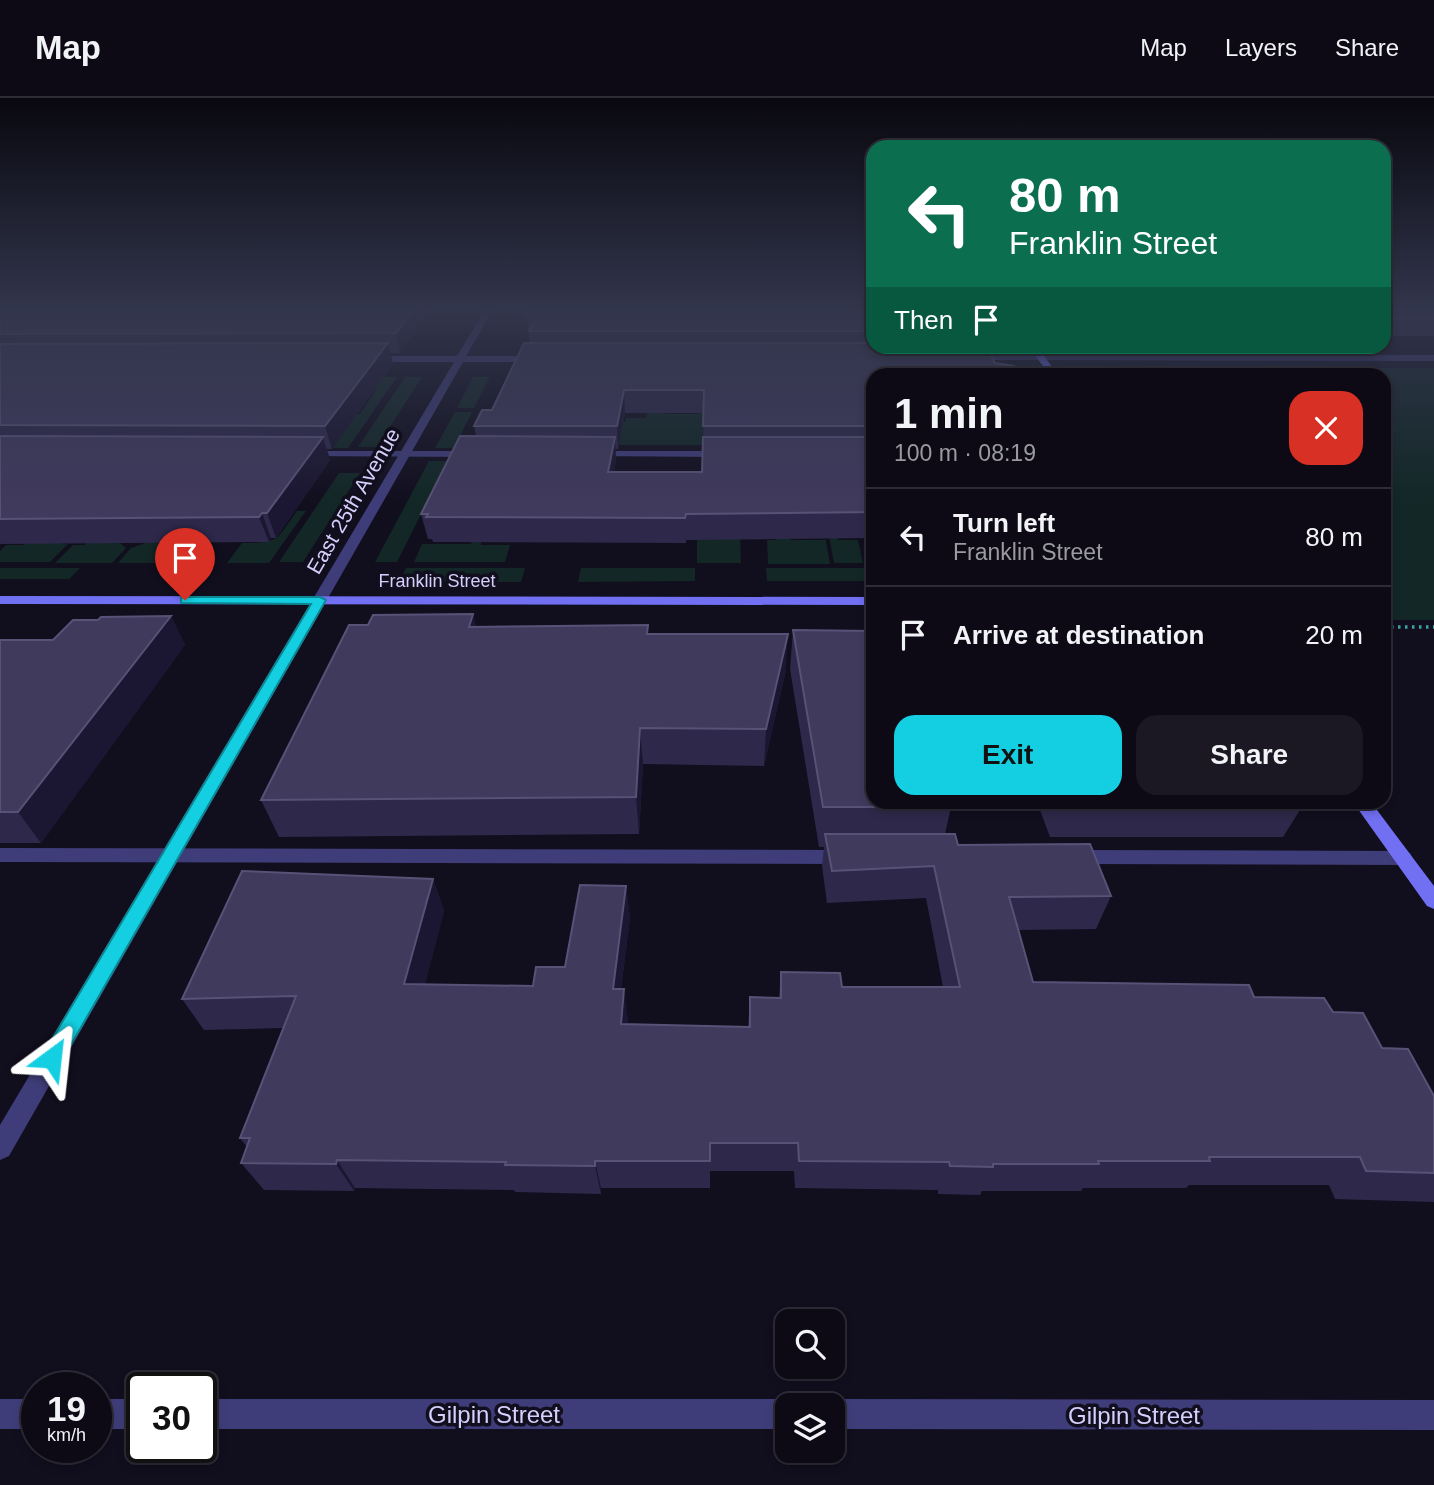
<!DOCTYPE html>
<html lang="en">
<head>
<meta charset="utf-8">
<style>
  body { margin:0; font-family:Arial,sans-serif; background:#1b1823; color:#f1f3f6; height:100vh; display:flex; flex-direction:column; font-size:26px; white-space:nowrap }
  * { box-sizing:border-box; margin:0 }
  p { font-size:23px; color:#9a9aa1 }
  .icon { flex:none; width:38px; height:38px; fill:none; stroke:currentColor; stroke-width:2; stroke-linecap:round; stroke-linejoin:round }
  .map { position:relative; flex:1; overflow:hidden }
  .panel { position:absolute; left:866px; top:270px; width:525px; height:441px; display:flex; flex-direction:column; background:#0d0a16; border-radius:21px; box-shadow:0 4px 10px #0003,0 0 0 2px #2d2b35 }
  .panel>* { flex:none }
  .guide { position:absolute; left:866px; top:42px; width:525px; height:214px; border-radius:21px; box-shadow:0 4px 10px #0003,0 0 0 2px #2d2b35; background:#0b6e4f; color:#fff; overflow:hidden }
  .buttons { position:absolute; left:775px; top:1211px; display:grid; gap:14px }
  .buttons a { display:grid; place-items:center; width:70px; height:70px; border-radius:14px; background:#0d0a16; box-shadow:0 4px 10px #0003,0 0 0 2px #2d2b35; font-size:35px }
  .speed { position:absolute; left:21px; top:1274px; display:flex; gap:14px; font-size:35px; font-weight:700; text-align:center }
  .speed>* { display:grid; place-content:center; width:91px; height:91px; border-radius:50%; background:#0d0a16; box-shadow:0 4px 10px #0003,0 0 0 2px #2d2b35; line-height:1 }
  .speed small { font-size:18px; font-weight:400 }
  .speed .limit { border:4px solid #111; border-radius:10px; background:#fff; color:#111 }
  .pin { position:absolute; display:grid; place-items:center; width:60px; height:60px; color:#fff; margin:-72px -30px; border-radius:50% 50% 50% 0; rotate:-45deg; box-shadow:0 0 7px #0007 }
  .pin .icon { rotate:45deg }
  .me { position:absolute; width:77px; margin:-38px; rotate:30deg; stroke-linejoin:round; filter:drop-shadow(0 0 5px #0008) }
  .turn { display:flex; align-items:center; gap:24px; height:147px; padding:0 28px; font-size:32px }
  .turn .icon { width:91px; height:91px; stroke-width:2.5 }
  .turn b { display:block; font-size:49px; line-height:60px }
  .then { display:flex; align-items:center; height:66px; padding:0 28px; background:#0003; gap:14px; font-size:26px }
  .round { display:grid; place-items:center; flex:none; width:74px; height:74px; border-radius:21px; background:#1b1823 }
  .summary { display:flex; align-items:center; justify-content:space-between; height:119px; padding:0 28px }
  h1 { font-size:42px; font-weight:700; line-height:52px }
  .cta { display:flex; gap:14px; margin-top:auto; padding:14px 28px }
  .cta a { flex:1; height:80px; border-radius:21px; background:#14cfe1; color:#111; font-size:28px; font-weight:700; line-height:80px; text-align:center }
  .cta a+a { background:#1b1823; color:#f1f3f6 }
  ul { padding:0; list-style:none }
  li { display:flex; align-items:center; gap:21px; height:98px; padding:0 28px; border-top:2px solid #2d2b35 }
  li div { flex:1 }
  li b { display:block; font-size:26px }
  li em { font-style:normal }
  header { display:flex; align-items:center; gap:42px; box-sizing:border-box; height:98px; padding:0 35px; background:#0d0a16; border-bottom:2px solid #2d2b35 }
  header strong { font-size:33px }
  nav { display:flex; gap:38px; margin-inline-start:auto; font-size:24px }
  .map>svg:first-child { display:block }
</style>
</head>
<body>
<header>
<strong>Map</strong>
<nav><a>Map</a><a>Layers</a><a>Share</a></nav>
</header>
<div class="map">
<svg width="1434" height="1387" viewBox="0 0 1434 1387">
  <rect width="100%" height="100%" fill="#110e1e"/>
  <!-- green -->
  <path fill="#122726" d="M 1306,270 L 1434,270 L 1434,522 L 1384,522 L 1384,276 L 1261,276 L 1267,272 Z
    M 1106,271 L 1249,271 L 1255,272 L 1249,276 L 1104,276 L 1102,274 Z
    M 359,279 L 397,279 L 348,350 L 322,350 L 292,316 L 360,316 L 376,292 L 371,291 Z
    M 405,279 L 422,279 L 377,349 L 358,349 Z
    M 473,279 L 490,279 L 474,310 L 457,310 Z
    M 698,310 L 733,314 L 740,347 L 583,347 L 598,324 L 625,324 L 626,320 L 646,320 L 647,312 L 665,312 L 665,316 L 698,316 Z
    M 455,314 L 472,314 L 454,350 L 435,350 Z
    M 429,363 L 448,363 L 397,464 L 375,464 Z
    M 339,375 L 360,375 L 303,464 L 279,464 Z
    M 822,402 L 830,402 L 838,442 L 858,442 L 863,465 L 834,465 Z
    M 297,413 L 306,413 L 269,465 L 227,465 L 242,445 C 280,445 276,442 297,413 Z
    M 776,436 L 790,436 L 791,442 L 826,442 L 830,466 L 768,466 L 767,442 L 776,442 Z
    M 740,437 L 741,465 L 697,465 L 697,438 Z
    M 68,440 L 62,446 L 68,446 L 50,464 L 0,464 L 0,453 L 6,447 L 24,447 L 30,441 Z
    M 90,441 L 124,441 L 120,445 L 126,450 L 112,465 L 55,465 L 73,447 L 85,447 Z
    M 149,441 L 193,444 L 176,465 L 118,465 L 131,450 L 145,445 Z
    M 472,444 L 481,444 L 481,447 L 510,447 L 505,464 L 414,464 L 422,446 L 471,446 Z
    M 0,470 L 80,470 L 69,481 L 0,481 Z
    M 406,470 L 525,470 L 521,484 L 400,484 Z
    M 581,470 L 695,470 L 695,483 L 578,484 Z
    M 766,470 L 866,470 L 869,483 L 767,483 Z"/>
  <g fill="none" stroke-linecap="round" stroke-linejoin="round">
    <!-- path -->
    <path stroke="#38a69e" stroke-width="3.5" stroke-dasharray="2.5 4.5" stroke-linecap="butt" d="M 1384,529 L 1434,529"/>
    <!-- lane -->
    <path fill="#3f3d79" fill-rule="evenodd" d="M 306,353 L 474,353 L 479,356 L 474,359 L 302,358 L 302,354 Z
      M 593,353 L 726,353 L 731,356 L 726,359 L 589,358 L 588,356 Z
      M 0,750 L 846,752 L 853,754 L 855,759 L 853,764 L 846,766 L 0,764 Z
      M 1074,752 L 1403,753 L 1410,755 L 1412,760 L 1410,765 L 1403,767 L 1074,766 L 1067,764 L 1065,759 L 1067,754 Z"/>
    <!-- street -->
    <path fill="#3f3d79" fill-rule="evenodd" d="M 485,212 L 493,212 L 466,258 L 539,258 L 543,261 L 539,264 L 463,264 L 9,1058 L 0,1062 L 0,1027 L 454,264 L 367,264 L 363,261 L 367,258 L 457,258 Z
      M 969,257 L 1434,257 L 1434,263 L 966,262 L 966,258 Z
      M 0,1301 L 37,1301 L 37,1331 L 0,1331 Z
      M 96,1301 L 142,1301 L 142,1331 L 96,1331 Z
      M 201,1301 L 788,1301 L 799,1307 L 788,1307 L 788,1331 L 201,1331 Z
      M 833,1301 L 1434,1302 L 1434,1332 L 833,1331 L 833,1307 L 822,1307 Z"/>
    <!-- secondary -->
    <path fill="#716ff2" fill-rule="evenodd" d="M 1028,248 L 1037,248 L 1057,276 L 1049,276 Z
      M 0,498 L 873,499 L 873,507 L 0,506 Z
      M 1353,704 L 1371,704 L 1434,788 L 1434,811 L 1427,808 Z"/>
  </g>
  <!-- wall -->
  <path fill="#2e294a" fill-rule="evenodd" d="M 0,212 L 433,212 L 400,255 L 390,255 L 393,266 L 332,351 L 327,351 L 330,362 L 276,440 L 271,440 L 269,444 L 0,446 Z
    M 873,212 L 873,440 L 686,442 L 686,445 L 433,444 L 432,441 L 428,441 L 421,416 L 476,338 L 474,328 L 492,312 L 530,245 L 526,217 ZM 625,315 L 704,315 L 702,374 L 614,374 L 616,362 L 615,351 L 618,351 Z
    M 1384,212 L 1434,212 L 1434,238 L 1384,238 Z
    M 473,516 L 476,529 L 648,536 L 786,572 L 764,668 L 643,666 L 639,736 L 279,739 L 261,702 L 368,527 Z
    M 171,518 L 185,547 L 41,745 L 0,745 L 0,542 L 53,542 L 98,522 Z
    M 793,532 L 951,709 L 945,736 L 958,747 L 1111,798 L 1096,831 L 1018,832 L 1033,884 L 1254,899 L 1333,914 L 1382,950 L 1434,998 L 1434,1104 L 1335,1101 L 1329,1087 L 1189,1087 L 1186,1090 L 1083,1090 L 1081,1093 L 982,1093 L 980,1097 L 938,1096 L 938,1092 L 795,1090 L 794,1073 L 710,1073 L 710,1090 L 601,1090 L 601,1096 L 515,1094 L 514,1092 L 355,1090 L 354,1093 L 264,1092 L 241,1065 L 247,1049 L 240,1040 L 283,930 L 204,932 L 182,901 L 433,781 L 444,813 L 425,886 L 533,888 L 565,869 L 626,788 L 630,820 L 621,891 L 628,922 L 628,926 L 748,929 L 750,899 L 779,900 L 781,874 L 842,889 L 943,889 L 926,800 L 827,805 L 822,768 L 824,749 L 819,749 L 790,571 Z
    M 1037,704 L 1305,704 L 1283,739 L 1050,739 Z"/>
  <!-- shaded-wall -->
  <path fill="#1b1631" d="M 414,212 L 433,212 L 400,255 L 396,235 Z
    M 388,245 L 393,266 L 332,351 L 325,328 Z
    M 624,292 L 625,315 L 618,351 L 617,328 Z
    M 323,339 L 330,362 L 276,440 L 267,415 Z
    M 615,339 L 616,362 L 610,399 L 608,374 Z
    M 262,415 L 271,440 L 269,444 L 259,419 Z
    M 473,516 L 481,551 L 469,529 Z
    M 171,518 L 185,547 L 41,745 L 18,714 Z
    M 788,536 L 786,572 L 764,668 L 766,631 Z
    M 640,630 L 643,666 L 639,736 L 636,699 Z
    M 433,781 L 444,813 L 417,917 L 404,886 Z
    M 626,788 L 630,820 L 617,922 L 613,891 Z
    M 624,891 L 628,922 L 625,957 L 621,926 Z
    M 337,1062 L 355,1090 L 354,1093 L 336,1066 Z
    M 595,1063 L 601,1090 L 601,1096 L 595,1068 Z"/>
  <!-- building -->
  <path fill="#403a5d" stroke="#575276" stroke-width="2" d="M 0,212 L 414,212 L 396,235 L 0,236 Z
    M 528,212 L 873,212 L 873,233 L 529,233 L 538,217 L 526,217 Z
    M 1384,212 L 1434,212 L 1434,221 L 1384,221 Z
    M 388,245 L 325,328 L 0,327 L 0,246 Z
    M 524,245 L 873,245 L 873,248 L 985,248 L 995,265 L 1014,268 L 1020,276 L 873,276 L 873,328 L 703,328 L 704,292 L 624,292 L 617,328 L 474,328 L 482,312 L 492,312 Z
    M 0,338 L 323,339 L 267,415 L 262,415 L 259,419 L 0,421 Z
    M 460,338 L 615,339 L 608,374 L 702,374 L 703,339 L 873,339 L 873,414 L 686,416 L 685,420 L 426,419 L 428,416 L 421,416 Z
    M 473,516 L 469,529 L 648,527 L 647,536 L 788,536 L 766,631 L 640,630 L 636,699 L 261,702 L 349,527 L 368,527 L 373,517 Z
    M 171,518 L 18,714 L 0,714 L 0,542 L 53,542 L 73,522 L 98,522 L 101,519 Z
    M 793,532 L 873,533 L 873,704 L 950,704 L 951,709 L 823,709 Z
    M 825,736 L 955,736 L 958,747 L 1090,746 L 1111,798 L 1009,799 L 1033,884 L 1249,887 L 1254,899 L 1324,900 L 1333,914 L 1363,915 L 1382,950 L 1408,951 L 1434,998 L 1434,1075 L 1366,1073 L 1360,1059 L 1209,1059 L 1210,1063 L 1098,1063 L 1099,1066 L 993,1066 L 993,1069 L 950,1068 L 949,1064 L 799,1063 L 798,1045 L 710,1045 L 710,1063 L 595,1063 L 595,1068 L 505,1067 L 506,1064 L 337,1062 L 336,1066 L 241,1065 L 250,1040 L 240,1040 L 296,898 L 182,901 L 242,773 L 433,781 L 404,886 L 533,888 L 536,869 L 565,869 L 580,787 L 626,788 L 613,891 L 624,891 L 621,926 L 750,929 L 750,899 L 781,900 L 781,874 L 840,875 L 842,889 L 960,889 L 934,768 L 832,773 Z"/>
  <!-- sky -->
  <linearGradient id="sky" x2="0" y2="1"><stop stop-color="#090810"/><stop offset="0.52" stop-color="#32364c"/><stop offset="1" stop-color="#32364c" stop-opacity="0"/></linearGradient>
  <rect width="1434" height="406" fill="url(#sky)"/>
  <!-- route -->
  <path fill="#14cfe1" stroke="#0d8792" stroke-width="2" d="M 185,499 L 320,499 L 326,502 L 60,966 L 52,969 L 45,966 L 42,960 L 45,953 L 311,506 L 181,505 L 181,500 Z"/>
  <g text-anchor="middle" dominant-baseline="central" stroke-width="7" stroke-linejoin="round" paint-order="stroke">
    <!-- far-street labels -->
    <g font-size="18" fill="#d4cffb" stroke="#110e1e">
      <text x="437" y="483">Franklin Street</text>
    </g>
    <!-- street labels -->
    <g font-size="21" fill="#d4cffb" stroke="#110e1e">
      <text transform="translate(353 403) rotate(-60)">East 25th Avenue</text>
    </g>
    <!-- near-street labels -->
    <g font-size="24" fill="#d4cffb" stroke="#110e1e">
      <text x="494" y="1316">Gilpin Street</text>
      <text x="1134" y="1317">Gilpin Street</text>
    </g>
  </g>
</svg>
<div class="buttons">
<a><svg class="icon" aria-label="search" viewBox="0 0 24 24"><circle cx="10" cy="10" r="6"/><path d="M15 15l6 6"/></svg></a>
<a><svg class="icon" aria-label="layers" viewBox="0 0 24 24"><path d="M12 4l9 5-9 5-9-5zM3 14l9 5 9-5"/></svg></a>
</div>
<div class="speed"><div>19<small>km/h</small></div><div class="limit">30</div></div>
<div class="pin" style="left:185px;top:502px;background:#d93025"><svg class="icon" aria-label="arrive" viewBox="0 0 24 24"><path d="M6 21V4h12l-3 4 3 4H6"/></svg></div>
<svg class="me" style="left:52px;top:960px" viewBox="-20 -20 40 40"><path d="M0-17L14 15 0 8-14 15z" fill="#14cfe1" stroke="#fff" stroke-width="4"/></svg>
<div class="guide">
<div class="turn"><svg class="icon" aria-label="left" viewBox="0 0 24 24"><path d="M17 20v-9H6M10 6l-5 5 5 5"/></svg><div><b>80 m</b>Franklin Street</div></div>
<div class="then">Then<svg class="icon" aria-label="arrive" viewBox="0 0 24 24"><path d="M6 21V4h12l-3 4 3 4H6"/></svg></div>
</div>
<section class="panel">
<div class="summary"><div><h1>1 min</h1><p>100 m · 08:19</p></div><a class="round" style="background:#d93025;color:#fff"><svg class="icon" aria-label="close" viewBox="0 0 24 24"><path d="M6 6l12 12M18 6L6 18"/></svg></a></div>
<ul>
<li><svg class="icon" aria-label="left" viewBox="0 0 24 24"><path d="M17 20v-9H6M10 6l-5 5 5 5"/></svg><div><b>Turn left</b><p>Franklin Street</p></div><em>80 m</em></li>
<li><svg class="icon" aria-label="arrive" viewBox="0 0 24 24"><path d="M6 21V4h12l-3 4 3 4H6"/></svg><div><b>Arrive at destination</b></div><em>20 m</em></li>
</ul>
<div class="cta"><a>Exit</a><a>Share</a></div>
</section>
</div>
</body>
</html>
